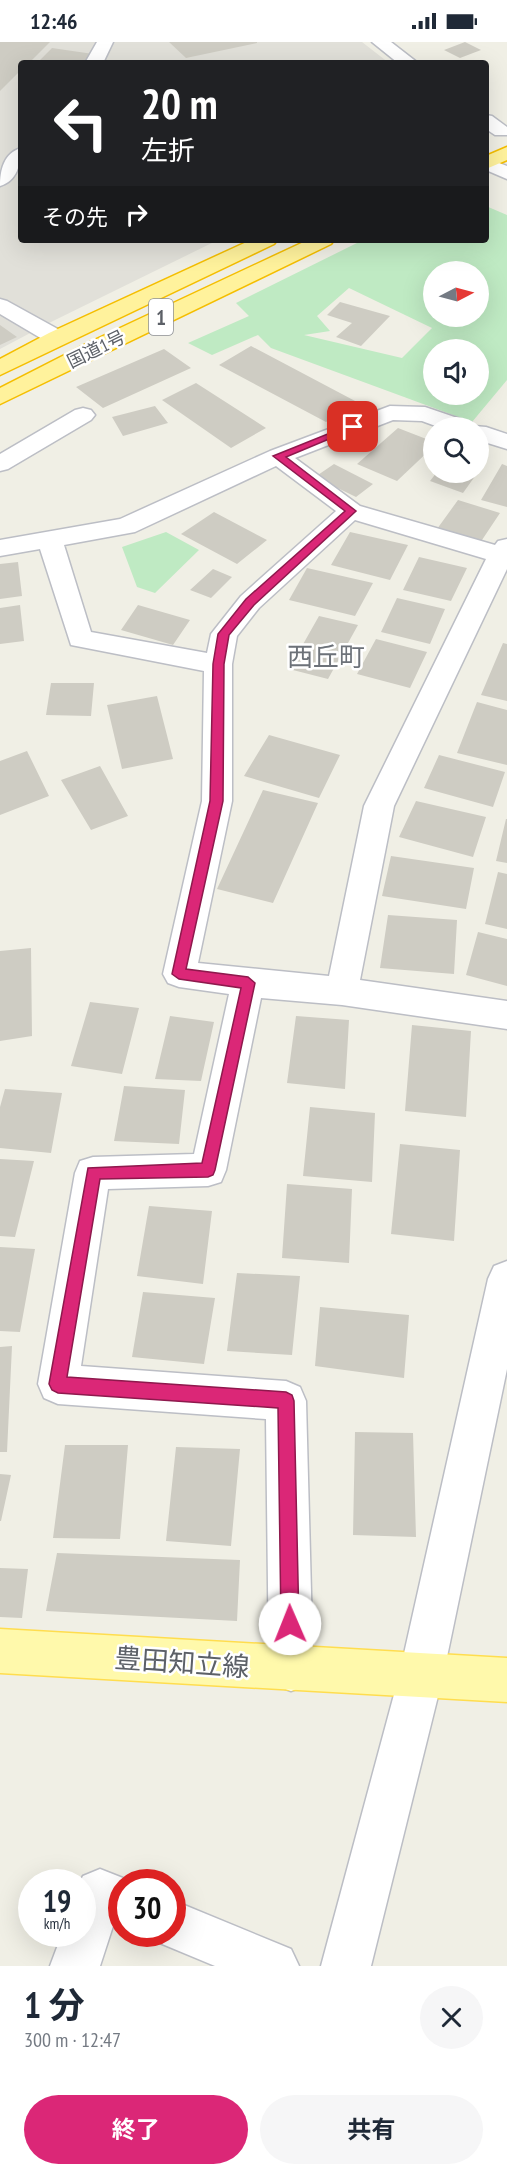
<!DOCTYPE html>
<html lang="ja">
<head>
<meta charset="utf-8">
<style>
  body { margin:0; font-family:"PT Sans Narrow","Noto Sans JP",sans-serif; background:#f6f6f7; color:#1f2937; height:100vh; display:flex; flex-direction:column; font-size:22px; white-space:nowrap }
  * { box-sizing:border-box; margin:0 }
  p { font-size:20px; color:#747a83 }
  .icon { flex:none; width:33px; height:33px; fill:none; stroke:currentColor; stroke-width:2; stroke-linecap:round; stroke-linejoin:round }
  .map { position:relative; height:1924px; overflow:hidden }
  .sheet { display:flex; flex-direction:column; background:#fff; flex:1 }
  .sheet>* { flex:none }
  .top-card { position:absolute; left:18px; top:18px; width:471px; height:183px; border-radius:6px; box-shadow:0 6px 24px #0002; background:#202124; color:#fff; overflow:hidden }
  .needle { width:39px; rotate:84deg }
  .fabs { position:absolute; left:423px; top:219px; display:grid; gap:12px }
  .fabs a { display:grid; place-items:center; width:66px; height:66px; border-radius:50%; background:#fff; box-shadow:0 6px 24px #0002; font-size:30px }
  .speed { position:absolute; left:18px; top:1827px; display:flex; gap:12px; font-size:30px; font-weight:700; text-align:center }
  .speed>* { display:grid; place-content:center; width:78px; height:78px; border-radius:50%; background:#fff; box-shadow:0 6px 24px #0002; line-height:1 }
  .speed small { font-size:15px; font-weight:400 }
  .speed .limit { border:9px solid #d22; background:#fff; color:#111 }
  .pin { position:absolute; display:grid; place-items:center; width:51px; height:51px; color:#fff; margin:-26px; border-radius:12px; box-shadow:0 3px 9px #0006 }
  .me { position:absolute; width:66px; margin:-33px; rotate:359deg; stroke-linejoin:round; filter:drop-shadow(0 0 4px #0008) }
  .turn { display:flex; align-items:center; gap:21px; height:126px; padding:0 24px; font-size:27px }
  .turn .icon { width:78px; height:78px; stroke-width:2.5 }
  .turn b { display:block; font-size:42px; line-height:51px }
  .then { display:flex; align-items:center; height:57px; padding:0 24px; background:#0003; gap:12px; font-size:22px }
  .round { display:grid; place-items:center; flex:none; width:63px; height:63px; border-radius:32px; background:#f6f6f7 }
  .headline { display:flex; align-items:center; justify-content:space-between; height:102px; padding:0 24px }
  h1 { font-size:36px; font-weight:700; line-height:45px }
  .primary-button { display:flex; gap:12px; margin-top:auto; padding:12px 24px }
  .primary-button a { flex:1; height:69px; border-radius:36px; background:#db2777; color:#fff; font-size:24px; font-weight:700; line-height:69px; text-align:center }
  .primary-button a+a { background:#f6f6f7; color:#1f2937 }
  .status { display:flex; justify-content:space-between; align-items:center; height:42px; padding:0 30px; background:#fff; direction:ltr }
  .status svg { height:16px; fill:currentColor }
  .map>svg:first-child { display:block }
</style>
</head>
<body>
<div class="status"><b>12:46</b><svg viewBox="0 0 49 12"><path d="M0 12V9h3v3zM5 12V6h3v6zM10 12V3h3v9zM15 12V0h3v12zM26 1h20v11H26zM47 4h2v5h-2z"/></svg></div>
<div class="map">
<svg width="507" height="1924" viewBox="0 0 507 1924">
  <rect width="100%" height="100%" fill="#f0efe5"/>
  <!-- industrial -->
  <path fill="#e1e0d9" d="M 0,0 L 362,0 L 389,21 L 21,21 L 21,198 L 218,198 L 51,280 L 0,307 Z"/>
  <!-- green -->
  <path fill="#bfeac3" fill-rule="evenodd" d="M 486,164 L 507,173 L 507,338 L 472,380 L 271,306 L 258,293 L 212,313 L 188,301 L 249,274 L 236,261 L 363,198 L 486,198 ZM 434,230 L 478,230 L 478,274 L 434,274 ZM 349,246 L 432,286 L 402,316 L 304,293 L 330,289 L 317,274 ZM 434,308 L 478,308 L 478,352 L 434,352 Z
    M 166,490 L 199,508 L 155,551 L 137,545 L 122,505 Z"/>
  <!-- building -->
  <path fill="#ceccc3" d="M 0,0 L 50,0 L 29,21 L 21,21 L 21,28 L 0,49 Z
    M 169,0 L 257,0 L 257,1 L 186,16 Z
    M 465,0 L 481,8 L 460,16 L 444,8 Z
    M 52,6 L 93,12 L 84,21 L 37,21 Z
    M 340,260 L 390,274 L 361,304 L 336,295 L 352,281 L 327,273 Z
    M 0,283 L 17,295 L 0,303 Z
    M 251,304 L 357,360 L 326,380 L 219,323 Z
    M 164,307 L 191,326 L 103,366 L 76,345 Z
    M 196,341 L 266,386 L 231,406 L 162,358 Z
    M 155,364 L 168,381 L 123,394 L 112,375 Z
    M 398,386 L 434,400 L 434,404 L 397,439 L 357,422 Z
    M 334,422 L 373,442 L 356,455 L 315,435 Z
    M 502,422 L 507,424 L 507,465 L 481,458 Z
    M 437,430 L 478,430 L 463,451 L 430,439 Z
    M 458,458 L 500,471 L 480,501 L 437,487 Z
    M 214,470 L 267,498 L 237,522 L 181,492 Z
    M 350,490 L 408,503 L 390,538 L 331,523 Z
    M 419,515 L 467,526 L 451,559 L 403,548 Z
    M 18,520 L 22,554 L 0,557 L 0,522 Z
    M 307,526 L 373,541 L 355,574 L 289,558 Z
    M 213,527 L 232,535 L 211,556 L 190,548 Z
    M 397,556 L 445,567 L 430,602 L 381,590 Z
    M 20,563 L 24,599 L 0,602 L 0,566 Z
    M 138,563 L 190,578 L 173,603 L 121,588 Z
    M 319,574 L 358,583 L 328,637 L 289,627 Z
    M 376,597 L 427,610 L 410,646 L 357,632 Z
    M 503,601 L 507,602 L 507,659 L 481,653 Z
    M 51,641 L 94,641 L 91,674 L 46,673 Z
    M 157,654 L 173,717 L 122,727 L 107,663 Z
    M 477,660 L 507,668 L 507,723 L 457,711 Z
    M 269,693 L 340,713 L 319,756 L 244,734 Z
    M 27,709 L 49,754 L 0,773 L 0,719 Z
    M 439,713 L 505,730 L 493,765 L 424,746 Z
    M 100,724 L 128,774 L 91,788 L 61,738 Z
    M 263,748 L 318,761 L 273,861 L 217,847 Z
    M 416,759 L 486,775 L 473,815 L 399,795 Z
    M 506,777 L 507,777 L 507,821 L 496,819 Z
    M 391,814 L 474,826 L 466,867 L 382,854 Z
    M 498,830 L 507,832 L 507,887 L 485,882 Z
    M 388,873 L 457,878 L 454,932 L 380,926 Z
    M 478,890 L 507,897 L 507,944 L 466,933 Z
    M 31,906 L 32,994 L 0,999 L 0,909 Z
    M 90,960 L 139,966 L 122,1032 L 71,1024 Z
    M 170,974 L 214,980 L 201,1039 L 155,1037 Z
    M 296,974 L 349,978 L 345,1047 L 287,1041 Z
    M 412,983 L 471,989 L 466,1075 L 405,1069 Z
    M 124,1044 L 185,1048 L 179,1102 L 114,1099 Z
    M 5,1047 L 62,1051 L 51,1111 L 0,1106 L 0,1065 Z
    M 310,1065 L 375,1071 L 372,1140 L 303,1134 Z
    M 400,1102 L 460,1108 L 454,1199 L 391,1192 Z
    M 0,1117 L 34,1119 L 15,1195 L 0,1194 Z
    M 287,1142 L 352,1147 L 349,1221 L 282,1216 Z
    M 149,1164 L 212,1169 L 203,1242 L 137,1234 Z
    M 0,1205 L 35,1207 L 20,1290 L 0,1289 Z
    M 237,1231 L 300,1234 L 292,1313 L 227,1309 Z
    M 143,1250 L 215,1256 L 204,1322 L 132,1315 Z
    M 320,1265 L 409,1273 L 404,1336 L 315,1324 Z
    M 12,1304 L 7,1410 L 0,1410 L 0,1305 Z
    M 355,1390 L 413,1391 L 416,1495 L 353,1493 Z
    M 65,1403 L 128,1403 L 120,1497 L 53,1496 Z
    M 176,1405 L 240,1407 L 231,1504 L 166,1499 Z
    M 0,1432 L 11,1433 L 1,1479 L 0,1479 Z
    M 57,1511 L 240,1518 L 237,1579 L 46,1569 Z
    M 0,1526 L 28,1527 L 22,1576 L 0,1575 Z"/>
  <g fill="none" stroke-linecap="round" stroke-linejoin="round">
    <!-- minor casing -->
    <g stroke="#bcbec5" stroke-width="3">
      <path id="minor" d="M 97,0 L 113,0 L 103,21 L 85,21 Z
        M 372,0 L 391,0 L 418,21 L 398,21 Z
        M 486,73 L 492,74 L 507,85 L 507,93 L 495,93 L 486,87 Z
        M 21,106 C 21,122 17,139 0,144 C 0,128 4,111 21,106 Z
        M 486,116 L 507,124 L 507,137 L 486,128 Z
        M 0,257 L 7,259 L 65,291 L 68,296 L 65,301 L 57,303 L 49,301 L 0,272 Z
        M 390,364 L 425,365 L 472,381 L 474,384 L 486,385 L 507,392 L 507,407 L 478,398 L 478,386 L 441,386 L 422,379 L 393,378 L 295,416 L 360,464 L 495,503 L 498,499 L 507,497 L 507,527 L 394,764 L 360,938 L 507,959 L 507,987 L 342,963 L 261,956 L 226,1128 L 221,1140 L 208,1144 L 108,1147 L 81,1324 L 286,1339 L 300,1345 L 306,1359 L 313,1627 L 307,1643 L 291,1649 L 275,1643 L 269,1627 L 266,1377 L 58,1362 L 44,1356 L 38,1342 L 75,1131 L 80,1119 L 93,1115 L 194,1112 L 229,952 L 179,945 L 168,941 L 163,932 L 202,759 L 204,629 L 71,603 L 40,507 L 0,514 L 0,498 L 120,477 L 270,409 ZM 276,424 L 336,469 L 241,554 L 211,592 L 207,611 L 91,590 L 64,503 L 135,490 ZM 355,478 L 486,517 L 364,764 L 329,934 L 198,921 L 232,759 L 232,622 L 237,594 L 259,566 Z
        M 83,366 L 91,368 L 95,373 L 91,378 L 8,427 L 0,429 L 0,412 L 75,368 Z
        M 507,1219 L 507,1327 L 443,1634 L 371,1924 L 321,1924 L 399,1634 L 488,1237 L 494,1224 Z
        M 100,1827 L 133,1840 L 122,1840 L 122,1884 L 114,1881 L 100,1924 L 50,1924 L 62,1892 L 82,1892 L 82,1840 L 80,1840 L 83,1834 Z
        M 172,1858 L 291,1907 L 299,1924 L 215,1924 L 155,1899 L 152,1892 L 172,1892 Z"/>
    </g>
    <!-- primary casing -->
    <g stroke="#ffdd4f" stroke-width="3">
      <path id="primary" d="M 0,1587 L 507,1616 L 507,1660 L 0,1631 Z"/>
    </g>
    <!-- trunk casing -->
    <g stroke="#f5be00" stroke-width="3">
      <path id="trunk" d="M 507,105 L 507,118 L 486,127 L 486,114 Z
        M 251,198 L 277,198 L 274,202 L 0,333 L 0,317 L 49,291 Z
        M 308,198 L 334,198 L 331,202 L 0,362 L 0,346 L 86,302 Z"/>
    </g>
    <!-- minor -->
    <use href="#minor" fill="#fff" fill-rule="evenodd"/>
    <!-- primary -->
    <use href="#primary" fill="#fff9ab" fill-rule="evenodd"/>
    <!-- trunk -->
    <use href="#trunk" fill="#fff29c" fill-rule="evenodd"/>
  </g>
  <!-- route -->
  <path fill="#db2777" stroke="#8e194d" stroke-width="1.5" d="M 350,383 L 358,385 L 286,415 L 356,469 L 254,563 L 229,593 L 224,622 L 223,759 L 186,927 L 248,935 L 255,941 L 215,1128 L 213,1133 L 208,1135 L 100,1137 L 67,1335 L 286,1350 L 292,1353 L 294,1359 L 299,1582 L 296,1589 L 290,1591 L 284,1589 L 281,1582 L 278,1366 L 58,1351 L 52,1348 L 49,1342 L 88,1126 L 202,1121 L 241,946 L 179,937 L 172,932 L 210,759 L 213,622 L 218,592 L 246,557 L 345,469 L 273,414 Z"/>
  <g text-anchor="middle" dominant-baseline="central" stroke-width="5" stroke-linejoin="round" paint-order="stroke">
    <!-- far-street labels -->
    <g font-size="18" fill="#5c6067" stroke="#fff">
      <text transform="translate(96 307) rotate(-26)">国道1号</text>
    </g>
    <!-- shield labels -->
    <rect fill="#fff" stroke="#8d9095" stroke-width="1.5" x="149" y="257" width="24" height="36" rx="4.5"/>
    <g font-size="21" font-weight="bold" fill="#5c6067">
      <text x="161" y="275">1</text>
    </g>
    <!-- quarter labels -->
    <g font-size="26" fill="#6d7279" stroke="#fff">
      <text x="326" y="614">西丘町</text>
    </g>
    <!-- near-street labels -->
    <g font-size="27" fill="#5c6067" stroke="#fff">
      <text transform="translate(182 1620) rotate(4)">豊田知立線</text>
    </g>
  </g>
</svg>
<div class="fabs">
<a><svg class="needle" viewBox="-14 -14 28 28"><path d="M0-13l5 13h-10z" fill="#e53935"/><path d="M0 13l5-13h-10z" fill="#747a83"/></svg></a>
<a><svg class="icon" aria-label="sound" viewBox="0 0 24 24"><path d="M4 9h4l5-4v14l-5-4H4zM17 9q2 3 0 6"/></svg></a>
<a><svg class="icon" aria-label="search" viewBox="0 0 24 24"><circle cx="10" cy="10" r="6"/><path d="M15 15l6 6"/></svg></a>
</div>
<div class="speed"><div>19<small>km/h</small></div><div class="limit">30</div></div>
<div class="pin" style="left:353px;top:385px;background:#d93025"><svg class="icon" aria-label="arrive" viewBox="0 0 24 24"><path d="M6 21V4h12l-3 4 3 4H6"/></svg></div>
<svg class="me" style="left:290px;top:1582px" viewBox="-20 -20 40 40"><circle r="19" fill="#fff"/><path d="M0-13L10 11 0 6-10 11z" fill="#db2777"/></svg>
<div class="top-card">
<div class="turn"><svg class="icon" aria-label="left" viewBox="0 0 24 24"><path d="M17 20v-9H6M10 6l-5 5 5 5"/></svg><div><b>20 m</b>左折</div></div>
<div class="then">その先<svg class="icon" aria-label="right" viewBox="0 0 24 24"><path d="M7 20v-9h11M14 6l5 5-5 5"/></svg></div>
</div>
</div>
<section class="sheet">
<div class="headline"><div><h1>1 分</h1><p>300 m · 12:47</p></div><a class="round"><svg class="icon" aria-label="close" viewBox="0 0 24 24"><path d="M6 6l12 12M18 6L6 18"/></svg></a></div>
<div class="primary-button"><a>終了</a><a>共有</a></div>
</section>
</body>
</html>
